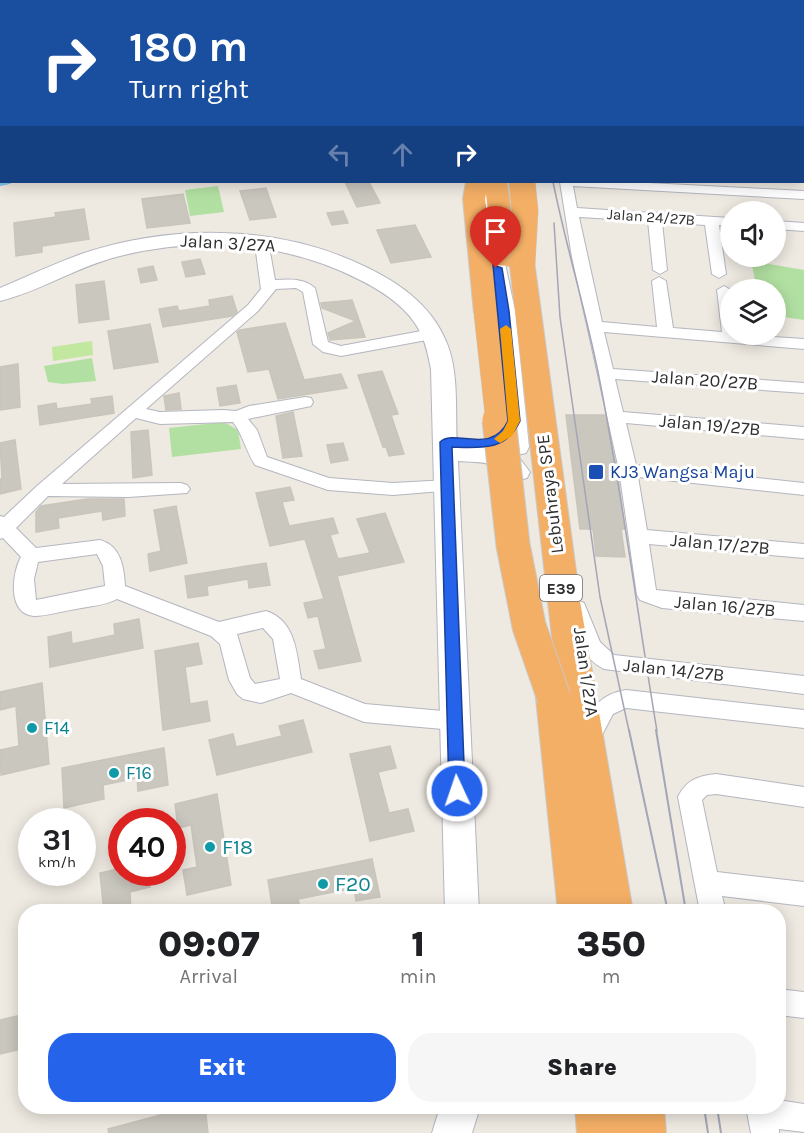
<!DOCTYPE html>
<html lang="en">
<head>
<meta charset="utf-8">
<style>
  body { margin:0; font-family:Karla,sans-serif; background:#f6f6f6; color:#202124; height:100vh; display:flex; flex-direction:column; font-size:22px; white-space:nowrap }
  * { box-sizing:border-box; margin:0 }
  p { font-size:20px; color:#757577 }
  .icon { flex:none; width:33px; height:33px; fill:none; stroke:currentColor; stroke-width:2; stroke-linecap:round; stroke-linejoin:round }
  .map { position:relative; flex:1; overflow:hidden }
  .sheet { position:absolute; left:18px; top:904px; width:768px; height:210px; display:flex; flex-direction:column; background:#fff; border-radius:24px; box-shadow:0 3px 15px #0003 }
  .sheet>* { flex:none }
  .banner { position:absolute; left:0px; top:0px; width:804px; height:183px; box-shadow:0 3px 15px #0003; background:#1a4fa0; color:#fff; overflow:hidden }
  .buttons { position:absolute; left:720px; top:201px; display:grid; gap:12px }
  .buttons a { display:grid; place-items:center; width:66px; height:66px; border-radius:50%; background:#fff; box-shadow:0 3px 15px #0003; font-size:30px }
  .speed { position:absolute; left:18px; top:808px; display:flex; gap:12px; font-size:30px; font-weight:700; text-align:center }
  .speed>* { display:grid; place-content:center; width:78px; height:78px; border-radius:50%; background:#fff; box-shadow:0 3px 15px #0003; line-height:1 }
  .speed small { font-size:15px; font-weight:400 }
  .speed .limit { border:9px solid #d22; background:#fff; color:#111 }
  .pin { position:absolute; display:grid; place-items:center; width:51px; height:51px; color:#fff; margin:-62px -26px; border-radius:50% 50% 50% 0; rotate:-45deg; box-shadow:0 0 6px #0007 }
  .pin .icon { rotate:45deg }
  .me { position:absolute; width:66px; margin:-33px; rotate:357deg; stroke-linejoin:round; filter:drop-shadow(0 0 4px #0008) }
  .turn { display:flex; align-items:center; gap:21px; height:126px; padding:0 30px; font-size:27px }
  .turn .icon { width:78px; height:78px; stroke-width:2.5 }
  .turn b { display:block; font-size:42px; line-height:51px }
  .lanes { display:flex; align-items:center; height:57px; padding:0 30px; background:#0003; justify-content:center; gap:30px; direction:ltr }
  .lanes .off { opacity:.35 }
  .eta { display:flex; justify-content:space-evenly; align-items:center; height:102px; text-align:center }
  .eta b { font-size:36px; font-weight:800; line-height:42px }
  .cta { display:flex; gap:12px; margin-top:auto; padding:12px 30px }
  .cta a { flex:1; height:69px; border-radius:24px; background:#2563eb; color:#fff; font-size:24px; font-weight:800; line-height:69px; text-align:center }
  .cta a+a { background:#f6f6f6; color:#202124 }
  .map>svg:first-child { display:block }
</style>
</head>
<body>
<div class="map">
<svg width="804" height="1133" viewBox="0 0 804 1133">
  <rect width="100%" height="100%" fill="#eee9e1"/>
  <!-- green -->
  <path fill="#b2e0a2" d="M 218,186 L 224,212 L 190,216 L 185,190 Z
    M 751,261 L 804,270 L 804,320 L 776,316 L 776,290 L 757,289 Z
    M 92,358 L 96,381 L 63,384 L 48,382 L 44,366 Z
    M 224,422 L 238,430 L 241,449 L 172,457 L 169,428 Z"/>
  <!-- pitch -->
  <path fill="#c2e79e" d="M 92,341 L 93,355 L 53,361 L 52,347 Z"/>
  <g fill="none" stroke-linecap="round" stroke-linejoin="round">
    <!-- stream-far1 -->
    <path stroke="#7cc3e8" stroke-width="3" d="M 1,184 L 10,182"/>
    <!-- stream -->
    <path stroke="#7cc3e8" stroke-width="4" d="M 0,184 L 9,182"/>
  </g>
  <!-- building -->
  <path fill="#cac7bf" stroke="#c9c5bb" stroke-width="1.5" d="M 345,182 L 369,182 L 380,203 L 357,207 Z
    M 266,188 L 276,217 L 250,220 L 240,191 Z
    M 183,194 L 190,223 L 147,228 L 142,199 Z
    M 84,209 L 89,239 L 42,246 L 42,252 L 16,256 L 14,223 L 56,217 L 55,213 Z
    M 343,211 L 348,223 L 332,225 L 327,213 Z
    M 415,225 L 431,257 L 391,263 L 377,230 Z
    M 200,259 L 205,274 L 186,277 L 182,262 Z
    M 153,266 L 157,280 L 141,283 L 138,269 Z
    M 104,281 L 109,319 L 79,323 L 76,285 Z
    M 232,296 L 237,312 L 232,316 L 163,327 L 159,309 L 177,306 L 179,311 L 210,306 L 209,300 Z
    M 352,300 L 365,337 L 330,340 L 328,333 L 356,321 L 322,308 L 321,303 Z
    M 285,323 L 304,380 L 341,374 L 347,388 L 278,399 L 269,369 L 248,372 L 237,332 L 240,330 Z
    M 150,324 L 158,362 L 114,369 L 108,331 Z
    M 18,364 L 20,407 L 0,410 L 0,367 Z
    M 382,371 L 398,414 L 391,415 L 404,454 L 389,456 L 386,447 L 383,447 L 358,375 Z
    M 236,385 L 240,403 L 220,406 L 217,388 Z
    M 179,393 L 181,409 L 166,410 L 164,396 Z
    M 112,396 L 114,413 L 40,425 L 38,406 L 56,403 L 57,409 L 92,404 L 91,399 Z
    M 293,412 L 302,456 L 283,458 L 276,416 Z
    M 566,415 L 605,415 L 617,470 L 625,529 L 621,529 L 625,557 L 596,556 L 593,529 L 580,529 Z
    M 148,430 L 152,475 L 133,478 L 131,432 Z
    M 15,440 L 21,489 L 0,494 L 0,479 L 2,478 L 0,443 Z
    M 343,443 L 348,460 L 331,463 L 327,445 Z
    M 290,487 L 294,500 L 282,502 L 289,526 L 333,518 L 338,533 L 330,535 L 338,559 L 370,553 L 357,519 L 385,513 L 404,562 L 337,576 L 361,661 L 319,669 L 314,651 L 326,649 L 318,616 L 308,618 L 304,603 L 324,599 L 305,539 L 270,546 L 256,493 Z
    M 87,499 L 124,499 L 125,516 L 103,520 L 102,511 L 58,518 L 59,528 L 36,532 L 36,512 L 41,506 Z
    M 176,506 L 187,563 L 150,571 L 148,554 L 161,551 L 154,510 Z
    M 266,563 L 270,585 L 249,588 L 248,579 L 207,586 L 208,595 L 188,598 L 185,576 Z
    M 139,619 L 143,648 L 50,667 L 48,637 L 71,632 L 72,644 L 115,635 L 114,624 Z
    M 198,643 L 202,664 L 185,667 L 190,704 L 207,701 L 210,721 L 163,730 L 155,651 Z
    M 42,683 L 49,764 L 1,775 L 0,750 L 19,746 L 16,706 L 0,710 L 0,692 Z
    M 303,720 L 312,752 L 217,775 L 209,740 L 233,734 L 236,747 L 282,736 L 279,726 Z
    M 390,746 L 396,768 L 378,772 L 389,813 L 408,809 L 414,831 L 370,841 L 350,754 Z
    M 164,748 L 168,785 L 138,791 L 137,778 L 103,785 L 104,799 L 64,808 L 62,768 Z
    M 217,794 L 231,885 L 187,895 L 183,870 L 197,867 L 191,825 L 178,828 L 175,804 Z
    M 372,859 L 380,897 L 356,901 L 354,888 L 298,899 L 301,912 L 273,912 L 268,880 Z
    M 122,868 L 122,873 L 148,873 L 150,887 L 130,892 L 131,912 L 104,912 L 100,873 Z
    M 26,1014 L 26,1048 L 0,1054 L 0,1020 Z
    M 190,1107 L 205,1107 L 208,1133 L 109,1133 L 108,1129 Z"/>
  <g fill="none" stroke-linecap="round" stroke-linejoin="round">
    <!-- street casing -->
    <g stroke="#b4b6c0" stroke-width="2">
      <path id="street" d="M 802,137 L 804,137 L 804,145 L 802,145 Z
        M 802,163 L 804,163 L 804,171 L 802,171 Z
        M 560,182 L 629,182 L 804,191 L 804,199 L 573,186 L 577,208 L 730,218 L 730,226 L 719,225 L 726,274 L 719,278 L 712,274 L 705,225 L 662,222 L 667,270 L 660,274 L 653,270 L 648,221 L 579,217 L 602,322 L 657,327 L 652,281 L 659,277 L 666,281 L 673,328 L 722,332 L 717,290 L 724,286 L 731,290 L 730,334 L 804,339 L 804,349 L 604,332 L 613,369 L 804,383 L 804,393 L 615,379 L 623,412 L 804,427 L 804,439 L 626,423 L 636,465 L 804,483 L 804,495 L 638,477 L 647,530 L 804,544 L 804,558 L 649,544 L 656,590 L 804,605 L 804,621 L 662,608 L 640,600 L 637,595 L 619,470 L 572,257 Z
        M 776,221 L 804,223 L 804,231 L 776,229 Z
        M 258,237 L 263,238 L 270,252 L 275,280 C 289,279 304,278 315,288 L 328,342 L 341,346 L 432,329 L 440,334 L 432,339 L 341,356 L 323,352 L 313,344 L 303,292 L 296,288 L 276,289 L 258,311 L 146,409 L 160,412 L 223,410 L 236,411 L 249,406 L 305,397 L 311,398 L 313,402 L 311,406 L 248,419 L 257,430 L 267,457 L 329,478 L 393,483 L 448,480 L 454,482 L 457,486 L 454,490 L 393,495 L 328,490 L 255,465 C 246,451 243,435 233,422 L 160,424 L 136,418 L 62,484 L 181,483 L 187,485 L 190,489 L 187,493 L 128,497 L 48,496 L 16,528 L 36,548 L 100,540 C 121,546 124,567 125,586 L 219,622 L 266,611 C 295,620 297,653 301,679 L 365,704 L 454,712 L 462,714 L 465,721 L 462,728 L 454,730 L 364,722 L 291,693 L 261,703 L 243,699 L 237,694 L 229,680 L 220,644 L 211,636 L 117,599 C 105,606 89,606 76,609 C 63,611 47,616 34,616 C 7,614 12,573 21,557 L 3,538 L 0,539 L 0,516 L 4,517 L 37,486 L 248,305 L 261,289 L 256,252 L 251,241 ZM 97,554 L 103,566 L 105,586 L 36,600 L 34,579 L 38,562 ZM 263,628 L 273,639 L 280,679 L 255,684 L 250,678 L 237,634 Z
        M 577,600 L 584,603 L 600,642 L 614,655 L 804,676 L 804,694 L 604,669 C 580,657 575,631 567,608 L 570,603 Z
        M 626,690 L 804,710 L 804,728 L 626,708 L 613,714 L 602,735 L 594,737 L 586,735 L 583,728 C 592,706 602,694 626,690 Z
        M 716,774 L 804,787 L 804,807 L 716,794 L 707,795 L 702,800 L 717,872 L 804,882 L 804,906 L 722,896 L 726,912 L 700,912 L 678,797 C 686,780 698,776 716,774 Z
        M 778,989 L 804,992 L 804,1018 L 778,1015 Z
        M 778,1100 L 804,1104 L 804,1132 L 779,1129 L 779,1133 L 751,1133 L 746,1107 L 778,1107 Z"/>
    </g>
    <!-- secondary casing -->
    <g stroke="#b4b6c0" stroke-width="2">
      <path id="secondary" d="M 496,0 L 510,0 L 510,2 L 496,2 Z
        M 517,0 L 531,0 L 531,2 L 517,2 Z
        M 470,182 L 488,182 L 515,311 L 529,447 L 526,453 L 517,455 L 509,453 L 520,459 L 530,472 L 527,478 C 510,483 507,471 492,465 C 482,461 469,462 458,461 L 479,912 L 445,912 L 431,369 C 428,355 426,342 419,330 C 407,307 382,291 360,280 C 286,242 201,236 120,256 C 78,266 41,291 0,301 L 0,288 C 28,276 56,263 84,253 C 176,223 282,225 368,268 C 403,285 434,308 448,346 C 459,376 455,413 457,445 L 485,446 L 508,453 L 505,447 L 493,311 Z
        M 440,1107 L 480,1107 L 472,1133 L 432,1133 Z"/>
    </g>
    <!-- primary casing -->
    <g stroke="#c9c9c9" stroke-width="2">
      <path id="primary" d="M 431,0 L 496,0 L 497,2 L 432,2 Z"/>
    </g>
    <!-- highway casing -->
    <g stroke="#c9c9c9" stroke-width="2">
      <path id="highway" d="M 559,0 L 591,0 L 558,2 Z
        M 594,0 L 686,0 L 687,2 L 595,2 Z
        M 796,0 L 804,0 L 804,9 L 802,2 Z
        M 466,182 L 507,182 L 513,225 L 526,226 L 530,231 L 580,601 L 633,912 L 558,912 L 533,669 L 538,659 L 554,655 L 510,266 L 497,265 L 494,260 L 486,194 L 485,199 L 500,313 L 496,318 L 487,321 L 478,318 L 474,313 L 463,199 Z
        M 575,1107 L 664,1107 L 666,1133 L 577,1133 Z"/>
    </g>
    <!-- street -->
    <use href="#street" fill="#fff" fill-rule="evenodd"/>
    <!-- secondary -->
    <use href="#secondary" fill="#fff" fill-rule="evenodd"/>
    <!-- primary -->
    <use href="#primary" fill="#e9d66b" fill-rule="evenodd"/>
    <!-- highway -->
    <use href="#highway" fill="#f4af66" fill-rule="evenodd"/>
    <!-- tram-far1 -->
    <path stroke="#a4a5b6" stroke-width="1.5" d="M 553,182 C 566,246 585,308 598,372 C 622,491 637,612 657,731
      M 554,223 L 560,317 L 600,597 L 629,731"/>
    <!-- tram -->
    <path stroke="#a4a5b6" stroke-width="2" d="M 629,730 L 668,912
      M 656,730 L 686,912
      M 704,1107 L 708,1133
      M 717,1107 L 721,1133"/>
    <!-- highway-bridge-far2 casing -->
    <g stroke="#c9c9c9" stroke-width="21" stroke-linecap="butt">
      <path id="highway-bridge-far2" d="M 450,0 L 455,2"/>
    </g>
    <!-- highway-bridge-far1 casing -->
    <g stroke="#c9c9c9" stroke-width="27" stroke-linecap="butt">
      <path id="highway-bridge-far1" d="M 522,263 L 525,211 L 522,182
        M 487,313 L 499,422"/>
    </g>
    <!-- highway-bridge casing -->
    <g stroke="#c9c9c9" stroke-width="35" stroke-linecap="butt">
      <path id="highway-bridge" d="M 499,420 L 513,545 L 529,626 L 554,698"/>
    </g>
    <!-- highway-bridge-far2 -->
    <use href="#highway-bridge-far2" stroke="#f4af66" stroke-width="20"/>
    <!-- highway-bridge-far1 -->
    <use href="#highway-bridge-far1" stroke="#f4af66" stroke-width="26"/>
    <!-- highway-bridge -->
    <use href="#highway-bridge" stroke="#f4af66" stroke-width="33"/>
  </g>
  <!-- route -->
  <path fill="#2563eb" stroke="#184099" stroke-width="1.5" d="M 493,265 L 502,268 L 509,311 L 520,421 C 506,451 482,448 452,447 L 465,791 L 463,796 L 457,798 L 451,796 L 449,791 L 440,442 C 455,428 491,456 508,421 Z"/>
  <!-- slow -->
  <path fill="#f59e0b" d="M 506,325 L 511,329 L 520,421 L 512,436 L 500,443 L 494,439 L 503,431 L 508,421 L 500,329 Z"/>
  <!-- markers -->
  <rect fill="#1a4fb4" stroke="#fff" stroke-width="2" x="588" y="464" width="16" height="16" rx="3"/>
  <g fill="#0f9aa8" stroke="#fff" stroke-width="2">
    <circle cx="32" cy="728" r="6"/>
    <circle cx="114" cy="773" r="6"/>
    <circle cx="210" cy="847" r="6"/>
    <circle cx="323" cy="884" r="6"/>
  </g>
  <g text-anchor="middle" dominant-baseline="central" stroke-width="6" stroke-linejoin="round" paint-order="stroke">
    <!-- far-street labels -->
    <g font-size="15" fill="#2e2e2e" stroke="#fff">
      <text transform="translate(651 217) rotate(4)">Jalan 24/27B</text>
    </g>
    <!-- shield labels -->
    <rect fill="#fff" stroke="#6d6d6d" stroke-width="1.5" x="540" y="575" width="42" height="26" rx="4.5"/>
    <g font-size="16" font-weight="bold" fill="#2e2e2e">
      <text x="561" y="588">E39</text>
    </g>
    <!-- street labels -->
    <g font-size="18" fill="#2e2e2e" stroke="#fff">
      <text transform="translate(228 243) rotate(3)">Jalan 3/27A</text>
      <text transform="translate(705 380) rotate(4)">Jalan 20/27B</text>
      <text transform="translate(710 425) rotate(5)">Jalan 19/27B</text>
      <text transform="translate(550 494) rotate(-97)">Lebuhraya SPE</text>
      <text transform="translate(720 544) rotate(5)">Jalan 17/27B</text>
      <text transform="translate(725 606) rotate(5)">Jalan 16/27B</text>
      <text transform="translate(674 670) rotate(6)">Jalan 14/27B</text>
      <text transform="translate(586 672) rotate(82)">Jalan 1/27A</text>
    </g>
    <!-- transit labels -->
    <g font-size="18" fill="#164399" stroke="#fff" text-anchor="start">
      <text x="610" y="472">KJ3 Wangsa Maju</text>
    </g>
    <!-- culture labels -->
    <g font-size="18" fill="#0d838f" stroke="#fff" text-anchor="start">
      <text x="44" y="728">F14</text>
      <text x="126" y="773">F16</text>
    </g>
    <!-- near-culture labels -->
    <g font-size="21" fill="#0d838f" stroke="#fff" text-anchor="start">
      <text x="222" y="847">F18</text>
      <text x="335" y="884">F20</text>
    </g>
  </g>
</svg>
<div class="buttons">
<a><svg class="icon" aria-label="sound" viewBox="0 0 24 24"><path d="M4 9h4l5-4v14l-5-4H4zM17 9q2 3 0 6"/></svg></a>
<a><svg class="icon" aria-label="layers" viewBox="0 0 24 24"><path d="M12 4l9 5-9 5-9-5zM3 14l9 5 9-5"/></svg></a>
</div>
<div class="speed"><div>31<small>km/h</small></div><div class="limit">40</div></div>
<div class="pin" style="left:496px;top:268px;background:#d93025"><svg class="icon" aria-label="arrive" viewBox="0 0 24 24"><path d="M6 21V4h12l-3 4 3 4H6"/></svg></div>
<svg class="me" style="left:457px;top:791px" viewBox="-20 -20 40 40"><circle r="17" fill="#2563eb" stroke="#fff" stroke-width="3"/><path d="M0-11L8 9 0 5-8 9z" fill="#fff"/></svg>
<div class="banner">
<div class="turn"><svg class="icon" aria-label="right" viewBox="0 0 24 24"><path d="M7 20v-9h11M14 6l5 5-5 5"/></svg><div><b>180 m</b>Turn right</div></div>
<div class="lanes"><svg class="icon off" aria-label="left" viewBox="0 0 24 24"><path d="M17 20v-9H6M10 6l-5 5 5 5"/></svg><svg class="icon off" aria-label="ahead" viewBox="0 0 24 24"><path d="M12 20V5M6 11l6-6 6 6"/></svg><svg class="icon" aria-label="right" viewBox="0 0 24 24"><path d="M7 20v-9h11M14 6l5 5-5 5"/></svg></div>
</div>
<section class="sheet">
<div class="eta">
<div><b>09:07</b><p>Arrival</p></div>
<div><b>1</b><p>min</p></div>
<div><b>350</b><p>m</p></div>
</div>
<div class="cta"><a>Exit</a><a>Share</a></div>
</section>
</div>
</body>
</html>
